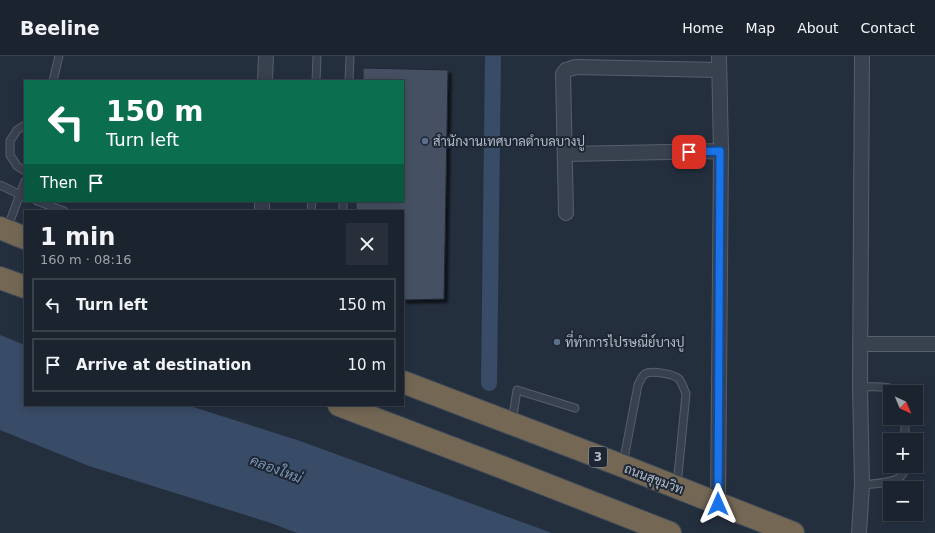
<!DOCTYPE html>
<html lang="en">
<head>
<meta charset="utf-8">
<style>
  body { margin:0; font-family:"DejaVu Sans",Sarabun,sans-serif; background:#282f3a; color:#f1f3f6; height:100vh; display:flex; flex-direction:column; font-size:15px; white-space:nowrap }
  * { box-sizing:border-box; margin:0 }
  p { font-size:13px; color:#a0a4aa }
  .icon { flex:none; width:22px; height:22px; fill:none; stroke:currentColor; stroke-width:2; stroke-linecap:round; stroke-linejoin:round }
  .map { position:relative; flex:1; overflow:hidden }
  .details { position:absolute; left:24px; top:154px; width:380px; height:196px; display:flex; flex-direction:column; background:#1b232e; border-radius:0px; box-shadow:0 2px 10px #0003,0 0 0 1px #39404a }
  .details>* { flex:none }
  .guide { position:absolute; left:24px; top:24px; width:380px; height:122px; border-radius:0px; box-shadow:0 2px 10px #0003,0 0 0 1px #39404a; background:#0b6e4f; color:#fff; overflow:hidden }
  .needle { width:26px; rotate:136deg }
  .fabs { position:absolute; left:883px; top:329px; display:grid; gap:8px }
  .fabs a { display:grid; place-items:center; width:40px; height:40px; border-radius:0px; background:#1b232e; box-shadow:0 2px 10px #0003,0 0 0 1px #39404a; font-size:20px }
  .pin { position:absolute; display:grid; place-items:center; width:34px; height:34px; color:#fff; margin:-17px; border-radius:8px; box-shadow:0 2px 6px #0006 }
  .me { position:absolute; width:44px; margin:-22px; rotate:0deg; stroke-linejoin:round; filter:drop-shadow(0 0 3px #0008) }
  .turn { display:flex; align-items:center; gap:14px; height:84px; padding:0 16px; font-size:18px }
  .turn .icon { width:52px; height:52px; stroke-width:2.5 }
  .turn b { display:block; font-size:28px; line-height:34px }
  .then { display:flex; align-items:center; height:38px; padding:0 16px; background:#0003; gap:8px; font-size:15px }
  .round { display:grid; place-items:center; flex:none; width:42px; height:42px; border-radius:0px; background:#282f3a }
  .summary { display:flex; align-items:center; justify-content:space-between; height:68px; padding:0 16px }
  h1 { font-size:24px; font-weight:700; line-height:30px }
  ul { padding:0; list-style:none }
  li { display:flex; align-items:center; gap:12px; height:54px; margin:0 8px 6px; padding:0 8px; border:2px solid #39404a; border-radius:0px }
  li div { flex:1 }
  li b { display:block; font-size:15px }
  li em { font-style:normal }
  header { display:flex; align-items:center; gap:24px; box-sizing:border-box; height:56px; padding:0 20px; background:#1b232e; border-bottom:1px solid #39404a }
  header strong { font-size:19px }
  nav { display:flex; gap:22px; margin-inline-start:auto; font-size:14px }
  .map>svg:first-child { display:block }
</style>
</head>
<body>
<header>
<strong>Beeline</strong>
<nav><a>Home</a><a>Map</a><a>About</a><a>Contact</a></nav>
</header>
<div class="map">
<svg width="935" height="477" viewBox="0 0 935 477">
  <defs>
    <filter id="shadow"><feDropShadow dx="3.5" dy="3.5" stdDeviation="1" flood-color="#0009"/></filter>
  </defs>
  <rect width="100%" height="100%" fill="#242f3e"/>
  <!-- water -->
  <path fill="#394c67" d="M 0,279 L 25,289 L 25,349 L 187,349 L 300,385 L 552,477 L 297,477 L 271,467 L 89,410 L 0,374 Z"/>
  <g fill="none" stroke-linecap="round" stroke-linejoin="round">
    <!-- canal -->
    <path stroke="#394c67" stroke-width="16" d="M 489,327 L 493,0"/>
  </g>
  <!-- building -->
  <path fill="#455162" stroke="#1f2835" filter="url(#shadow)" d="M 363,12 L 448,14 L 444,243 L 403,244 L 403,155 L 356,155 L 356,145 L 403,145 L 403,25 L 363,25 Z"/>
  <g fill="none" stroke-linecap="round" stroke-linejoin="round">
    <!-- lane casing -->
    <g stroke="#565f6c" stroke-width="9">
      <path id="lane" d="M 53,25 L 59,0
        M 316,25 L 317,0
        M 349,25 L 350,0
        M 25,69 L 17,74 L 10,85 L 10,99 L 17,110 L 25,115
        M 0,129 L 25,141
        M 37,145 L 64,155
        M 311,155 L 312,145
        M 343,155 L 343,145
        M 7,173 L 25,125
        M 860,331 C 873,331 889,329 900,336
        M 512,366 L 517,334 L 575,352
        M 905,384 L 905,362
        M 623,408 L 638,329 C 640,325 641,321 645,318 C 651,314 674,318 679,323 C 682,327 684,333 686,338 L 677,429
        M 862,429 C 871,428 897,427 902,419 C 905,416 905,413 905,410"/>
    </g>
    <!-- street casing -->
    <g stroke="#565f6c" stroke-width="16">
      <path id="street" d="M 265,25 L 266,0
        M 565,98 L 721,95
        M 262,155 L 262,145
        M 566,157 L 563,18 L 566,14 L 576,11 L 719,14
        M 860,288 L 935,288
        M 718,448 L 721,95 L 719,0
        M 859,477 L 862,429 L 860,331 L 862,0"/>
    </g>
    <!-- highway casing -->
    <g stroke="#434c59" stroke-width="24">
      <path id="highway" d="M 0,172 L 25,182
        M 0,222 L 25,231
        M 403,326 L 623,410 L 793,477
        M 339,349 L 504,412 L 670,477"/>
    </g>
    <!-- lane -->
    <use href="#lane" stroke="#38414e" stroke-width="7"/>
    <!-- street -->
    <use href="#street" stroke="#38414e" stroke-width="14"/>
    <!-- highway -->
    <use href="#highway" stroke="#746855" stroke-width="22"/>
  </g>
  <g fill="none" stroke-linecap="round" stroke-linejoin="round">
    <!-- route casing -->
    <g stroke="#114b97" stroke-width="10">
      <path id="route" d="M 689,96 L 720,95 L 718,448"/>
    </g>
    <!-- route -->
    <use href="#route" stroke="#1a73e8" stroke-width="7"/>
  </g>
  <!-- markers -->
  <g fill="#5c6f8a" stroke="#1d2633" stroke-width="1.5">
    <circle cx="425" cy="85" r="4"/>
    <circle cx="557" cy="286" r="4"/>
  </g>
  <g text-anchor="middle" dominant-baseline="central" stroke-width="4" stroke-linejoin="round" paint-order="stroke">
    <!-- shield labels -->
    <rect fill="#1d2633" stroke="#878f9c" stroke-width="1" x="589" y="391" width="18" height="20" rx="3"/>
    <g font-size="12" font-weight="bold" fill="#b4bcc9">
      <text x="598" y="401">3</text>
    </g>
    <!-- poi labels -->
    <g font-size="13" fill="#b4bcc9" stroke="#1d2633" text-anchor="start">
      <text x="433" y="85">สำนักงานเทศบาลตำบลบางปู</text>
      <text x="565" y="286">ที่ทำการไปรษณีย์บางปู</text>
    </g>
    <!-- street labels -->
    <g font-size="13" fill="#b4bcc9" stroke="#1d2633">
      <text transform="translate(654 423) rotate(21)">ถนนสุขุมวิท</text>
    </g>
    <!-- water labels -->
    <g font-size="14" font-style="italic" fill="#7c92b1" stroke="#1d2633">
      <text transform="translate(276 413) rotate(21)">คลองใหม่</text>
    </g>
  </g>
</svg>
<div class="fabs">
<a><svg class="needle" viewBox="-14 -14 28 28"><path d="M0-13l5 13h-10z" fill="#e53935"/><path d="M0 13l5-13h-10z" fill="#a0a4aa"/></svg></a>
<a>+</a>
<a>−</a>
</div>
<div class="pin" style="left:689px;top:96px;background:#d93025"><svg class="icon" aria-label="arrive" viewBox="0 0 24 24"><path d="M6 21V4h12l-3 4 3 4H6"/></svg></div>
<svg class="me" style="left:718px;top:448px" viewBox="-20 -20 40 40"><path d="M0-17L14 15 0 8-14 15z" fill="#1a73e8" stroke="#fff" stroke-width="4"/></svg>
<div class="guide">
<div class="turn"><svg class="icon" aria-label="left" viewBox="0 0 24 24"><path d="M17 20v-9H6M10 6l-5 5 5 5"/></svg><div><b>150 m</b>Turn left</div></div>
<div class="then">Then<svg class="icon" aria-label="arrive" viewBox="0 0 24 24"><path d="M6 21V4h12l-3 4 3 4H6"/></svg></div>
</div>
<section class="details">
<div class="summary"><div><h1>1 min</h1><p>160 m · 08:16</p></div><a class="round"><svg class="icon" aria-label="close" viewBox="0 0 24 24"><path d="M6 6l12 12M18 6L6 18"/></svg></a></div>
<ul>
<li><svg class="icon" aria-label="left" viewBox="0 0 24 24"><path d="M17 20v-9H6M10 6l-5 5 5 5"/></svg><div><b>Turn left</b></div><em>150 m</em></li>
<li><svg class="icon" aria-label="arrive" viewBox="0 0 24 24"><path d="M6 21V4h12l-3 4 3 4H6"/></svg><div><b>Arrive at destination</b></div><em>10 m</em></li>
</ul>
</section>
</div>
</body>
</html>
